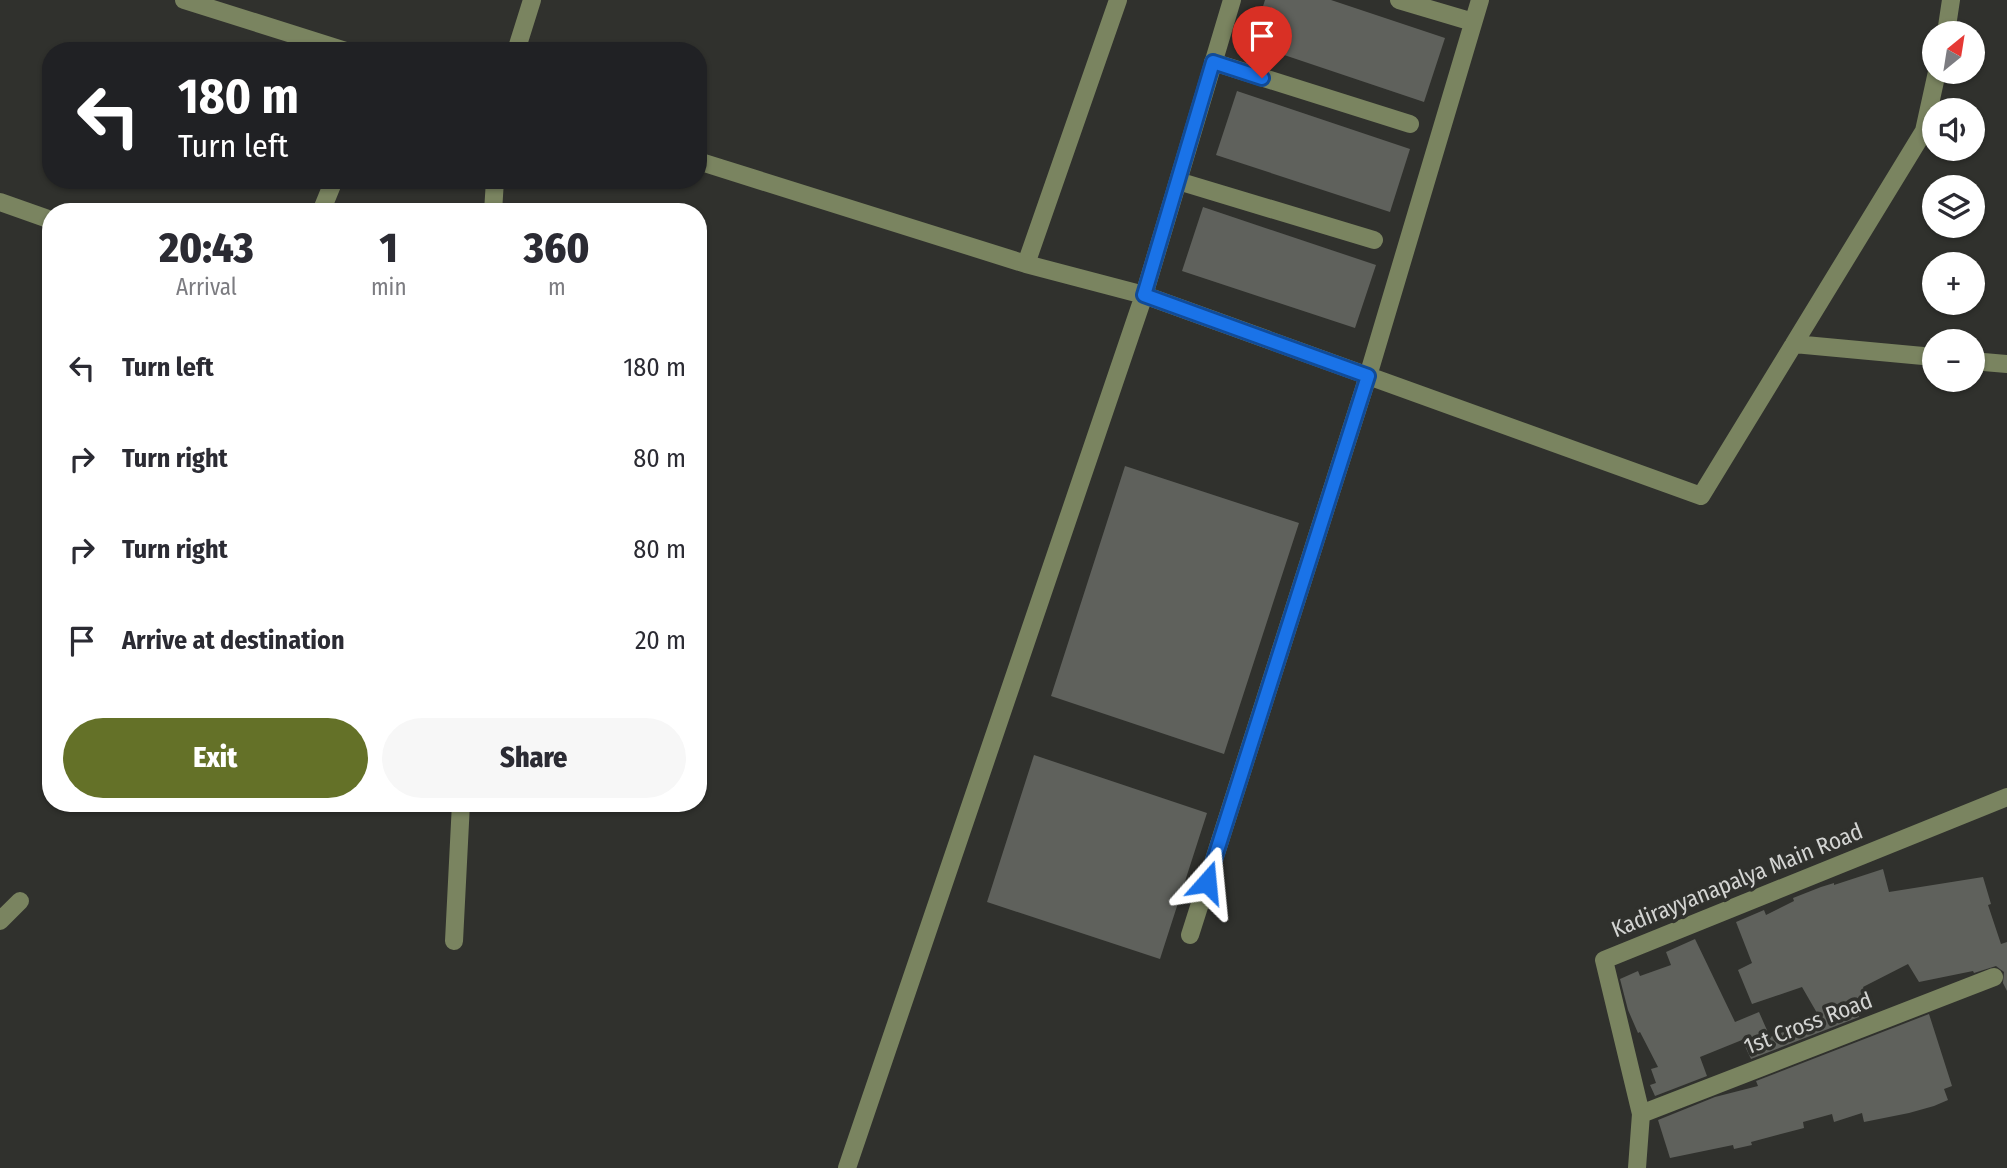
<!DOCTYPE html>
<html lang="en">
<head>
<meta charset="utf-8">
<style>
  body { margin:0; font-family:"Fira Sans Condensed",sans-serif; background:#f7f7f7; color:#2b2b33; height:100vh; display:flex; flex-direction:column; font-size:26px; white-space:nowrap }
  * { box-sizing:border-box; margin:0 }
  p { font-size:23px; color:#7c7c81 }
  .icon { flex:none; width:38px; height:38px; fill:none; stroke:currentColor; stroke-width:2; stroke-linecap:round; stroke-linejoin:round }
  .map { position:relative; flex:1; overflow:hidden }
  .panel { position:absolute; left:42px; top:203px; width:665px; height:609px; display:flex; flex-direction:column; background:#fff; border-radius:28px; box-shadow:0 2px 5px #0004 }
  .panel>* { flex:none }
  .guide { position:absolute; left:42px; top:42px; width:665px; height:147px; border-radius:28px; box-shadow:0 2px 5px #0004; background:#202124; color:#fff; overflow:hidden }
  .needle { width:46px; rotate:30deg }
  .buttons { position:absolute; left:1922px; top:21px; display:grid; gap:14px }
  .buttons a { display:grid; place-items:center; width:63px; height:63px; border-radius:50%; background:#fff; box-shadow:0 2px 5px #0004; font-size:35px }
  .pin { position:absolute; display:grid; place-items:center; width:60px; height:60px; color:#fff; margin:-72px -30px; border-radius:50% 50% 50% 0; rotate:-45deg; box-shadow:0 0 7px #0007 }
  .pin .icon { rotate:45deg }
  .me { position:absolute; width:77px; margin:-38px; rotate:18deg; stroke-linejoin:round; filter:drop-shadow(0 0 5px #0008) }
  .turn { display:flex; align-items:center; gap:24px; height:147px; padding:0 21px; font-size:32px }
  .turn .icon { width:91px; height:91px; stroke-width:2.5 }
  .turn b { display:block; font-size:49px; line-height:60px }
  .eta { display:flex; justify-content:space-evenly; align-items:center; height:119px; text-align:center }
  .eta b { font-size:42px; font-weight:800; line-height:49px }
  .action { display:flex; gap:14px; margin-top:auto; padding:14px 21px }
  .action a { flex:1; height:80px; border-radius:42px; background:#647128; color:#fff; font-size:28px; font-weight:800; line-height:80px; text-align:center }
  .action a+a { background:#f7f7f7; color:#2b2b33 }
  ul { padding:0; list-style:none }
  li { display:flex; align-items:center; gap:21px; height:91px; padding:0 21px }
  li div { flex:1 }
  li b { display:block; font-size:26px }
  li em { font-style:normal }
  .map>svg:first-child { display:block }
</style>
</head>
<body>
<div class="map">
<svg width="2007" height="1168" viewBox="0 0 2007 1168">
  <rect width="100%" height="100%" fill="#30312d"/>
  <!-- building -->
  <path fill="#5f615c" d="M 1265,0 L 1331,0 L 1445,38 L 1424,102 L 1251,44 Z
    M 1237,91 L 1410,149 L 1390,212 L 1216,155 Z
    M 1203,207 L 1376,265 L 1355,328 L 1182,271 Z
    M 1125,466 L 1299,523 L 1224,754 L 1051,696 Z
    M 1034,755 L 1207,813 L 1160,959 L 987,902 Z
    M 1883,869 L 1889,892 L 1983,877 L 1991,904 L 1988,905 L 2001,944 L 2007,942 L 2007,991 L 2003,983 L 2004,972 L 1996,966 L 1974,973 L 1973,971 L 1919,982 L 1908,964 L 1863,987 L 1869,1001 L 1855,1007 L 1859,1017 L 1751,1059 L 1742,1040 L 1700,1057 L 1707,1076 L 1655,1096 L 1650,1085 L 1656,1083 L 1651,1069 L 1658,1067 L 1640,1032 L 1638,1033 L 1628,1010 L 1620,979 L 1638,971 L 1640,976 L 1671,965 L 1666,952 L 1695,939 L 1735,1022 L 1759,1012 L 1770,1037 L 1800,1026 L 1798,1023 L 1817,1013 L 1802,987 L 1752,1004 L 1738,970 L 1752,963 L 1736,922 L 1764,910 L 1766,915 L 1794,901 L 1793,898 L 1821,887 L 1834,883 L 1834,885 Z
    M 1929,1014 L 1952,1086 L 1944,1089 L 1948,1100 L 1934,1106 L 1909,1113 L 1864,1122 L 1862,1113 L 1834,1122 L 1832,1114 L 1803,1122 L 1804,1128 L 1751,1142 L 1752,1145 L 1734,1149 L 1733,1145 L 1670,1158 L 1658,1120 L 1715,1097 L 1758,1086 L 1756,1081 Z"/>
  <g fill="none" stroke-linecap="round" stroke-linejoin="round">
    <!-- minor -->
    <path stroke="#7a8460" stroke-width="18" d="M 184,0 L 346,51
      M 1399,0 L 1473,22
      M 1946,33 L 1951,0
      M 516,51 L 532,0
      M 1213,62 L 1410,124
      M 698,161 L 1026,264 L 1144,295 L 1701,496 L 1924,131 L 1937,72
      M 1178,181 L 1374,240
      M 0,202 L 51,220
      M 321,212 L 334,180
      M 493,212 L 495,180
      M 1026,264 L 1118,0
      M 1794,344 L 1934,357
      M 1972,361 L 2007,364
      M 0,921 L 20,901
      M 1190,935 L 1368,376 L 1480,0
      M 454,941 L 461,803
      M 1641,1114 L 1994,977
      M 847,1168 L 1144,295 L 1232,0
      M 1637,1168 L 1641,1114 L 1604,960 L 2007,797"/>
  </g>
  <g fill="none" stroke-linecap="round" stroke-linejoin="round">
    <!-- route casing -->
    <g stroke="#114b97" stroke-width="18">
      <path id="route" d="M 1207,882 L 1368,376 L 1144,295 L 1213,62 L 1262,78"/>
    </g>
    <!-- route -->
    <use href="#route" stroke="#1a73e8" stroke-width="12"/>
  </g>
  <g text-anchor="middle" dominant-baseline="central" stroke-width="7" stroke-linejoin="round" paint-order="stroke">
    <!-- street labels -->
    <g font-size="23" fill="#d3d4d2" stroke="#30312d">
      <text transform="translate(1737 880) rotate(-22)">Kadirayyanapalya Main Road</text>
      <text transform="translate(1808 1023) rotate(-21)">1st Cross Road</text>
    </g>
  </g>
</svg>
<div class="buttons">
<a><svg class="needle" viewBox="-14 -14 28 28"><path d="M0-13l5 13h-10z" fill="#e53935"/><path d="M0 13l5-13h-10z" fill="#7c7c81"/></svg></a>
<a><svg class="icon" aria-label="sound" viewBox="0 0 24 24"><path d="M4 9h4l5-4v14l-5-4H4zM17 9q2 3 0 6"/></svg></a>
<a><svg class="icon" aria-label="layers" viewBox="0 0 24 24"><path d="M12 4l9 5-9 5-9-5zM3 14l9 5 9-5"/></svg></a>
<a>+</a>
<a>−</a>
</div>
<div class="pin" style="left:1262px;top:78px;background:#d93025"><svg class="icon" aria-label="arrive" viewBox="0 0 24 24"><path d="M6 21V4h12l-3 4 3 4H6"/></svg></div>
<svg class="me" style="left:1207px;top:882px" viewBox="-20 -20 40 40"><path d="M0-17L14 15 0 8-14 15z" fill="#1a73e8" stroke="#fff" stroke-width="4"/></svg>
<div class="guide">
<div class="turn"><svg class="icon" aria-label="left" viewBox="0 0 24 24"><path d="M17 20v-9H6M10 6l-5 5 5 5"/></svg><div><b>180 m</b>Turn left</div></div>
</div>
<section class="panel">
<div class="eta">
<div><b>20:43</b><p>Arrival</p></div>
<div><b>1</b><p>min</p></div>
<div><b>360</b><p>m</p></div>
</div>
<ul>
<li><svg class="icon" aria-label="left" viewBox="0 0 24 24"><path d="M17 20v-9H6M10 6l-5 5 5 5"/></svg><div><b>Turn left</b></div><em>180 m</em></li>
<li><svg class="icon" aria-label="right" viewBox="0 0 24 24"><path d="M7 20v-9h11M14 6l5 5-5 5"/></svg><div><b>Turn right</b></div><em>80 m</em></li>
<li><svg class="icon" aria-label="right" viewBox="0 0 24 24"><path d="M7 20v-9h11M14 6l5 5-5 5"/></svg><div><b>Turn right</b></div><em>80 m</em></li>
<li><svg class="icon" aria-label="arrive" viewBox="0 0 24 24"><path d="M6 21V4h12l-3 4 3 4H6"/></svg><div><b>Arrive at destination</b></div><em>20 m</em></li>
</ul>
<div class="action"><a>Exit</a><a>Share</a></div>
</section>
</div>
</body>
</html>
